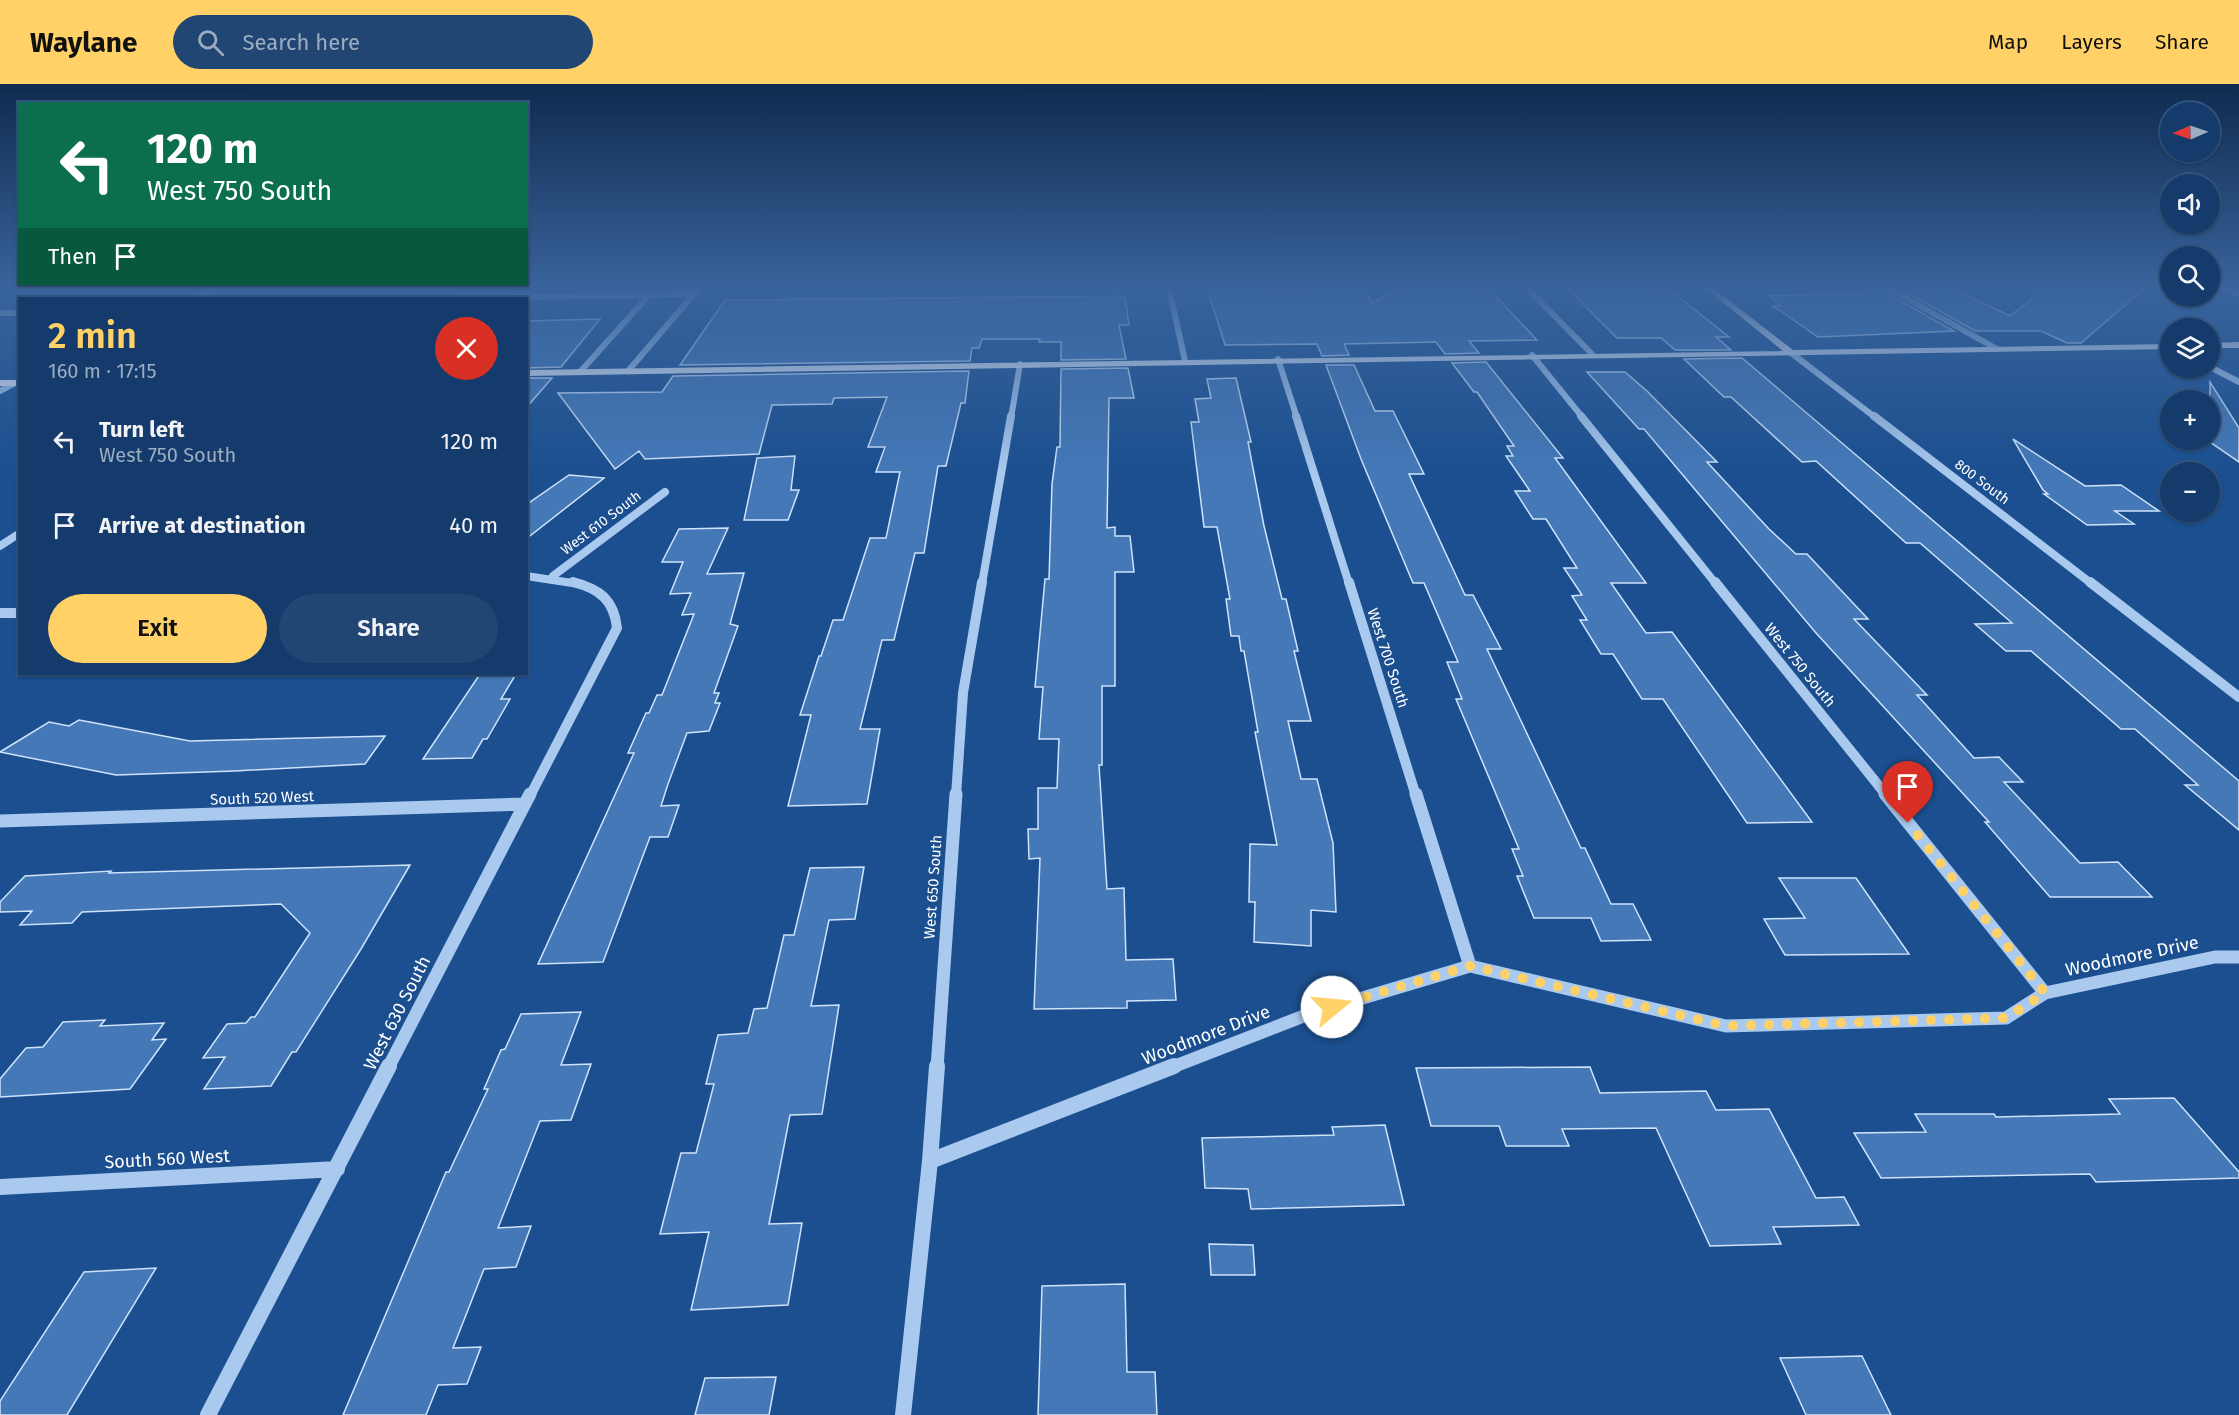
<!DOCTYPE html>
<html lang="en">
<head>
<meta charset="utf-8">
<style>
  body { margin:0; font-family:"Fira Sans",sans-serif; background:#214673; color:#f1f3f6; height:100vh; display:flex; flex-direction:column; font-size:22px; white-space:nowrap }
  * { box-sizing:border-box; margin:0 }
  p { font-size:20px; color:#9dadc1 }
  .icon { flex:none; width:33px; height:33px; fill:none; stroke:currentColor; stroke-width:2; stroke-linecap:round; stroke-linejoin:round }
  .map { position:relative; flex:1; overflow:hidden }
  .sheet { position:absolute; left:18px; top:213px; width:510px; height:378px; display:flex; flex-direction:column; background:#143b6b; border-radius:0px; box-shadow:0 2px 4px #0004,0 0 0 2px #33557e }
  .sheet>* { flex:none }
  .top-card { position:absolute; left:18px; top:18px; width:510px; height:183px; border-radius:0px; box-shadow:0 2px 4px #0004,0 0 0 2px #33557e; background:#0b6e4f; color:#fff; overflow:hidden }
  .needle { width:39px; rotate:268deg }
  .buttons { position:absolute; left:2160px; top:18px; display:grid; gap:12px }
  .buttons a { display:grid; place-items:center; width:60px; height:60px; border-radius:50%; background:#143b6b; box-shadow:0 2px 4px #0004,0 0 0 2px #33557e; font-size:30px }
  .pin { position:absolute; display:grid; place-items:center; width:51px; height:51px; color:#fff; margin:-62px -26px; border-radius:50% 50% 50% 0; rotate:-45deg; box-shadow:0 0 6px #0007 }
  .pin .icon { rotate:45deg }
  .me { position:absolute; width:66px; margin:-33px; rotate:73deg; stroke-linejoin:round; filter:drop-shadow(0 0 4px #0008) }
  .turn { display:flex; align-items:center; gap:21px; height:126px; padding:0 30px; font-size:27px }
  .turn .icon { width:78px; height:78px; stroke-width:2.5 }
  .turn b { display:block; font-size:42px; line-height:51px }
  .then { display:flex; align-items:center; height:57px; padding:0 30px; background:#0003; gap:12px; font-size:22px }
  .round { display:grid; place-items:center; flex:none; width:63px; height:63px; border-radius:32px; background:#214673 }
  .headline { display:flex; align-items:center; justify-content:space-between; height:102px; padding:0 30px }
  h1 { font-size:36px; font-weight:600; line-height:45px; color:#ffd166 }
  .action { display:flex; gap:12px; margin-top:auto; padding:12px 30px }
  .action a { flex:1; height:69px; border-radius:36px; background:#ffd166; color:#111; font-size:24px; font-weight:600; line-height:69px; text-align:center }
  .action a+a { background:#214673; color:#f1f3f6 }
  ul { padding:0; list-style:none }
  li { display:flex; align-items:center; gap:18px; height:84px; padding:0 30px }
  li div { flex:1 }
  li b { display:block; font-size:22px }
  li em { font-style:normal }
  header { display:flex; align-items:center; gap:36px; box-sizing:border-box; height:84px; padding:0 30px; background:#ffd166; color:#111 }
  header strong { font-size:28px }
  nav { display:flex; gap:33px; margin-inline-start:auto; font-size:21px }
  .search { width:420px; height:54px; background:#214673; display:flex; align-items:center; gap:15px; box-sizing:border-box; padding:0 21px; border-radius:33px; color:#9dadc1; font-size:22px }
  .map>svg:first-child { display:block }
</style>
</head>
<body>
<header>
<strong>Waylane</strong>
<div class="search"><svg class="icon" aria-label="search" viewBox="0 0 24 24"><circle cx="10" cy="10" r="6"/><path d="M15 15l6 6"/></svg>Search here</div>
<nav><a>Map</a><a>Layers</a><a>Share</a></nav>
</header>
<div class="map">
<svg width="2239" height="1331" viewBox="0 0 2239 1331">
  <rect width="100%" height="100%" fill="#1b4f8f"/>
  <!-- building -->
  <path fill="#4478b7" stroke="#cfe3fa" stroke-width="1.5" d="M 1207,204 L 1286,207 L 1296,206 L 1294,204 L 1318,204 L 1320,206 L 1365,207 L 1372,219 L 1403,204 L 1489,205 L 1537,256 L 1469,257 L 1479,269 L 1445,270 L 1436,258 L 1344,260 L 1349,271 L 1322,272 L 1317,260 L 1225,261 Z
    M 1567,204 L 1669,205 L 1729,253 L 1716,253 L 1731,266 L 1675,266 L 1661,254 L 1617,254 Z
    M 2046,204 L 2145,204 L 2081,259 L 2067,259 L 2041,247 L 1975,247 L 1906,208 L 1958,207 L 2010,232 Z
    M 1885,208 L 1954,247 L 1818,253 L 1773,222 L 1780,222 L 1769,212 Z
    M 1123,212 L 1125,213 L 1129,241 L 1119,241 L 1126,275 L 1061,276 L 1061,258 L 1039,258 L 1040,255 L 982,255 L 979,264 L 972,264 L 970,277 L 680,281 L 725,216 Z
    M 600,235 L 561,283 L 526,284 L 526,237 Z
    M 1742,274 L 2239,697 L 2239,746 L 2185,701 L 2198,701 L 2135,645 L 2121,645 L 2031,567 L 2006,567 L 1975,540 L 2012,539 L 1920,459 L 1906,459 L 1816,377 L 1802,378 L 1731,313 L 1724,313 L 1684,275 Z
    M 1486,278 L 1563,374 L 1555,374 L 1646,499 L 1611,499 L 1646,549 L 1672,548 L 1812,738 L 1747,739 L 1663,615 L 1642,615 L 1613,570 L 1601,570 L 1580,536 L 1587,536 L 1572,512 L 1582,511 L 1564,484 L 1577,484 L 1546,435 L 1533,435 L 1515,407 L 1530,407 L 1506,372 L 1513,372 L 1507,362 L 1514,362 L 1477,308 L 1474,308 L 1452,279 Z
    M 1326,281 L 1354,281 L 1375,327 L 1393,327 L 1424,390 L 1409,390 L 1465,511 L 1473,511 L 1501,565 L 1487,565 L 1581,764 L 1585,764 L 1611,820 L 1633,820 L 1651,856 L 1601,857 L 1591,834 L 1534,834 L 1517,792 L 1523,792 L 1512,765 L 1519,765 L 1456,615 L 1462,615 L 1447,578 L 1458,578 L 1424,499 L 1413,499 L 1361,375 Z
    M 1128,284 L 1134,314 L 1109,314 L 1107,444 L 1115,443 L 1115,452 L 1130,452 L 1134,488 L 1115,488 L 1115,602 L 1102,602 L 1102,681 L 1099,681 L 1107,805 L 1124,804 L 1126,876 L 1173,875 L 1176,916 L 1127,917 L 1127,924 L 1034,925 L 1040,774 L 1029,775 L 1028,745 L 1038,745 L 1038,704 L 1057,704 L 1059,655 L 1039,655 L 1043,603 L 1035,603 L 1045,495 L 1049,495 L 1052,400 L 1057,363 L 1060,363 L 1061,285 Z
    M 969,287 L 965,319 L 961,319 L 946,382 L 938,382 L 924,469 L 915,469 L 894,556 L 882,556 L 860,645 L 880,645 L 867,720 L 788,722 L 811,631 L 800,631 L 819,572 L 821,572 L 833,536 L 843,536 L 870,454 L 886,454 L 900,388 L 876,388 L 885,363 L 868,363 L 887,313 L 834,314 L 832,320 L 772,321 L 759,370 L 645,375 L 639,367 L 615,385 L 558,309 L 662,308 L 673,292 Z
    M 1587,288 L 1625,288 L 1648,308 L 1717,378 L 1707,378 L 1769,445 L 1796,470 L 1807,470 L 1868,535 L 1854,535 L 1927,611 L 1917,611 L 1974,674 L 1999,673 L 2023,698 L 2004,698 L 2080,779 L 2118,778 L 2152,813 L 2050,813 L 1985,738 L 1989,738 L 1816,549 L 1644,345 L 1639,345 Z
    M 526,294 L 552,294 L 526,324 Z
    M 1236,294 L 1251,358 L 1248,358 L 1264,442 L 1282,515 L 1286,515 L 1298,567 L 1294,567 L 1311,637 L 1288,637 L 1301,695 L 1317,695 L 1333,759 L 1336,828 L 1311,826 L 1311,862 L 1254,858 L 1255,818 L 1249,818 L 1250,760 L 1277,761 L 1255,648 L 1258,648 L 1244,567 L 1241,567 L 1239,552 L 1231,552 L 1226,515 L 1230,515 L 1217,443 L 1204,443 L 1191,338 L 1199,338 L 1195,315 L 1211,314 L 1207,295 Z
    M 2210,298 L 2239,344 L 2239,378 L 2210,358 Z
    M 2013,355 L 2085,402 L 2121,401 L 2159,427 L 2115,427 L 2134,440 L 2087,441 L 2044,410 L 2048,410 L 2043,406 Z
    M 795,372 L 791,406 L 799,406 L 788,436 L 744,436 L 757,374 Z
    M 569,391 L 604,394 L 526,455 L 526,421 Z
    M 728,444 L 707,490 L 744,489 L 730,540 L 738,542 L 714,609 L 719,609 L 715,619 L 720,619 L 709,647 L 687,649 L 668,700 L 661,722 L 679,721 L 668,753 L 650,753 L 603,878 L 538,880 L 634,669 L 628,669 L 646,629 L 649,629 L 657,611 L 662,611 L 694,530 L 682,531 L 691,509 L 670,510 L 683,478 L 662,478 L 679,445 Z
    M 480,590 L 516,590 L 501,615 L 510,615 L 487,655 L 483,655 L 472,674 L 423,675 Z
    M 79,636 L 190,657 L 385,652 L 365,680 L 235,687 L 116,691 L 0,668 L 49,638 L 69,642 Z
    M 410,781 L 361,865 L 296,968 L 292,968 L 271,1002 L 204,1005 L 225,973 L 203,974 L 227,940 L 246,939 L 251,933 L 255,933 L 310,849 L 281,820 L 82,828 L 72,839 L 20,841 L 32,827 L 0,828 L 0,818 L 25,792 L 111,787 L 109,789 Z
    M 864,783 L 855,835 L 829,836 L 811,922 L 839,921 L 822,1030 L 790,1031 L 769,1140 L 802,1139 L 788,1221 L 691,1226 L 709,1148 L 660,1150 L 681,1069 L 696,1069 L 714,1000 L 706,1000 L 718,951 L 748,949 L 754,925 L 767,924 L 784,851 L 794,851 L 810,784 Z
    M 1779,794 L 1856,794 L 1909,870 L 1785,871 L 1764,835 L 1805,834 Z
    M 581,928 L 561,981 L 591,980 L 571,1036 L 540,1037 L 498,1144 L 531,1142 L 516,1183 L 484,1185 L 453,1264 L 481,1263 L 467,1300 L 438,1301 L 426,1331 L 343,1331 L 446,1088 L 449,1088 L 488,1005 L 484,1005 L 501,966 L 505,965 L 521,930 Z
    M 105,936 L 100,942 L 164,939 L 152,956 L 166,955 L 130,1005 L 0,1013 L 0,995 L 26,964 L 43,963 L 63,938 Z
    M 1590,983 L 1600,1009 L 1706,1007 L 1716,1026 L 1769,1025 L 1816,1114 L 1844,1113 L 1859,1141 L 1773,1143 L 1781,1160 L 1710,1162 L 1656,1044 L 1562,1045 L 1569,1062 L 1506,1062 L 1499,1042 L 1431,1042 L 1416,984 Z
    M 2174,1014 L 2239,1088 L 2239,1094 L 2096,1098 L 2090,1090 L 1881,1094 L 1854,1049 L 1926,1048 L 1915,1030 L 1994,1030 L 1996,1033 L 2120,1030 L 2109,1015 Z
    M 1385,1041 L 1404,1121 L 1251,1125 L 1248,1105 L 1205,1104 L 1202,1054 L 1334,1051 L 1332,1043 Z
    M 1209,1160 L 1253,1161 L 1255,1191 L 1211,1191 Z
    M 156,1184 L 67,1331 L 0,1331 L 0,1317 L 84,1188 Z
    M 1125,1200 L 1127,1288 L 1155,1288 L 1157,1331 L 1038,1331 L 1042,1202 Z
    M 1862,1272 L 1891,1331 L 1806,1331 L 1780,1274 Z
    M 776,1293 L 769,1331 L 695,1331 L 705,1294 Z"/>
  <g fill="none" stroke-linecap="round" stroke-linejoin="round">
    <!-- minor-far4 -->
    <path stroke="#a9c9ee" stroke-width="6" d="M 1169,204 L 1185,277
      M 1527,204 L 1592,270
      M 1888,204 L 1997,265
      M 2223,204 L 2239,210
      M 192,214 L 220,204
      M 446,214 L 693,210
      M 0,229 L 20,229
      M 1790,268 L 1876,334
      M 1532,271 L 1583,334
      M 1278,275 L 1297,334
      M 2210,283 L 2239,298
      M 628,287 L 699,204 L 705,204
      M 580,288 L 649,211
      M 0,307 L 15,299
      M 1011,334 L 1020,280"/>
    <!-- minor-far3 -->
    <path stroke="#a9c9ee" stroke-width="8" d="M 1296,332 L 1349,500
      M 1581,332 L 1716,500
      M 1874,332 L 2092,500
      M 0,462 L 20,449
      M 526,492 L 579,500
      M 553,492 L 665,408
      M 982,500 L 1011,332"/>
    <!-- minor-far2 -->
    <path stroke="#a9c9ee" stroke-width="10" d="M 1349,498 L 1416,712
      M 1715,498 L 1887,712
      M 2090,498 L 2239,613
      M 0,529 L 20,529
      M 530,712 L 617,544 C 614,516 600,505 573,498
      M 956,712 L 963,609 L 982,498"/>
    <!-- minor-far1 -->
    <path stroke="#a9c9ee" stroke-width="13" d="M 1416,710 L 1470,882
      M 1885,710 L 2045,909
      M 0,737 L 525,720
      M 388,984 L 530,710
      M 937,984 L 956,710
      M 1170,984 L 1309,930 L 1470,882 L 1726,942 L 2006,934 L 2045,909 L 2215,873 L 2239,873"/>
    <!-- minor -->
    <path stroke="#a9c9ee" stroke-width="16" d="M 930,1077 L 1174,982
      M 0,1103 L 337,1085
      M 208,1331 L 389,982
      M 903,1331 L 930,1077 L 937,982"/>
    <!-- major -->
    <path fill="#f0f6ff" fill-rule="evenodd" d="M 1705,204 L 1713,204 L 1793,266 L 2170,260 L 2170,265 L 526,292 L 526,286 L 1783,267 Z
      M 2239,258 L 2239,264 L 2210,264 L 2210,259 Z
      M 0,296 L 20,296 L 20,302 L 0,302 Z"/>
  </g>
  <!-- sky -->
  <linearGradient id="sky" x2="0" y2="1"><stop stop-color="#0f2b4f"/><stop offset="0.52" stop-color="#39639b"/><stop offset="1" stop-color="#39639b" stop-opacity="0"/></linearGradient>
  <rect width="2239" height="390" fill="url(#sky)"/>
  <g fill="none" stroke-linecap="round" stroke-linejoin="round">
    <!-- route -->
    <path stroke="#ffd166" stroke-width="10" stroke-dasharray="0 18" d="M 1332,923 L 1470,882 L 1726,942 L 2006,934 L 2045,909 L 1908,739"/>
  </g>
  <g text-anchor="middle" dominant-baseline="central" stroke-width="4.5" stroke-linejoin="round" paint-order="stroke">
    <!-- far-street labels -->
    <g font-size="14" fill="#fff" stroke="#1b4f8f">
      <text transform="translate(1982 398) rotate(37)">800 South</text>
      <text transform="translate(601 439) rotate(-37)">West 610 South</text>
    </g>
    <!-- street labels -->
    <g font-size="15" fill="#fff" stroke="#1b4f8f">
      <text transform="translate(1388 574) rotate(72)">West 700 South</text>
      <text transform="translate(1800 581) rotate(51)">West 750 South</text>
      <text transform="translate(262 714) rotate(-2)">South 520 West</text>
      <text transform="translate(933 803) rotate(-86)">West 650 South</text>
    </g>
    <!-- near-street labels -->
    <g font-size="18" fill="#fff" stroke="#1b4f8f">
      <text transform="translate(2132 872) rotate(-12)">Woodmore Drive</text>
      <text transform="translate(397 929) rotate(-63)">West 630 South</text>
      <text transform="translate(1206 951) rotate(-21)">Woodmore Drive</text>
      <text transform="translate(167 1075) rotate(-3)">South 560 West</text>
    </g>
  </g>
</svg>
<div class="buttons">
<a><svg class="needle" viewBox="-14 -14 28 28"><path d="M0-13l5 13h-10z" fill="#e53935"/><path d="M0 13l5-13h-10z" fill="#9dadc1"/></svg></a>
<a><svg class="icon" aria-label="sound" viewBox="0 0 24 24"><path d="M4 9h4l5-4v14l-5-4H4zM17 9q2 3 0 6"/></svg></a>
<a><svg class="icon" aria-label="search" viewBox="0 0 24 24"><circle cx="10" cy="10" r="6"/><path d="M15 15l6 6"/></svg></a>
<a><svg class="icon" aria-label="layers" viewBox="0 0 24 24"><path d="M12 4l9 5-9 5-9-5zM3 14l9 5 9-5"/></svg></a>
<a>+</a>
<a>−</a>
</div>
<div class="pin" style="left:1908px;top:739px;background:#d93025"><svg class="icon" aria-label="arrive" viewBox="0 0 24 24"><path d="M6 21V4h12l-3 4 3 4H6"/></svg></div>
<svg class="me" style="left:1332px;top:923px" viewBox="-20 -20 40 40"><circle r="19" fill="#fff"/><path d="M0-13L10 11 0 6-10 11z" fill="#ffd166"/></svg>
<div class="top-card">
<div class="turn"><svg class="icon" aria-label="left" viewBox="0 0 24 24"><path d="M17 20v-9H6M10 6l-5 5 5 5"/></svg><div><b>120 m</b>West 750 South</div></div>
<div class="then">Then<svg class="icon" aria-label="arrive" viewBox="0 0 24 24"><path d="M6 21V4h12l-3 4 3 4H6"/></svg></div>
</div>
<section class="sheet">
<div class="headline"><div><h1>2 min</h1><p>160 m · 17:15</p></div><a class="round" style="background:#d93025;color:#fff"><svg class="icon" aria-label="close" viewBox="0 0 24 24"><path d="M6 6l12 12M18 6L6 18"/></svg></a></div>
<ul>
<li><svg class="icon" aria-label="left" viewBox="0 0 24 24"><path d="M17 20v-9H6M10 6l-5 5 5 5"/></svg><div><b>Turn left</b><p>West 750 South</p></div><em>120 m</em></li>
<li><svg class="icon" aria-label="arrive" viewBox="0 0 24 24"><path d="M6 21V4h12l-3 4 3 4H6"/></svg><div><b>Arrive at destination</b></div><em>40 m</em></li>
</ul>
<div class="action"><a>Exit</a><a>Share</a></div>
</section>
</div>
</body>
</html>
